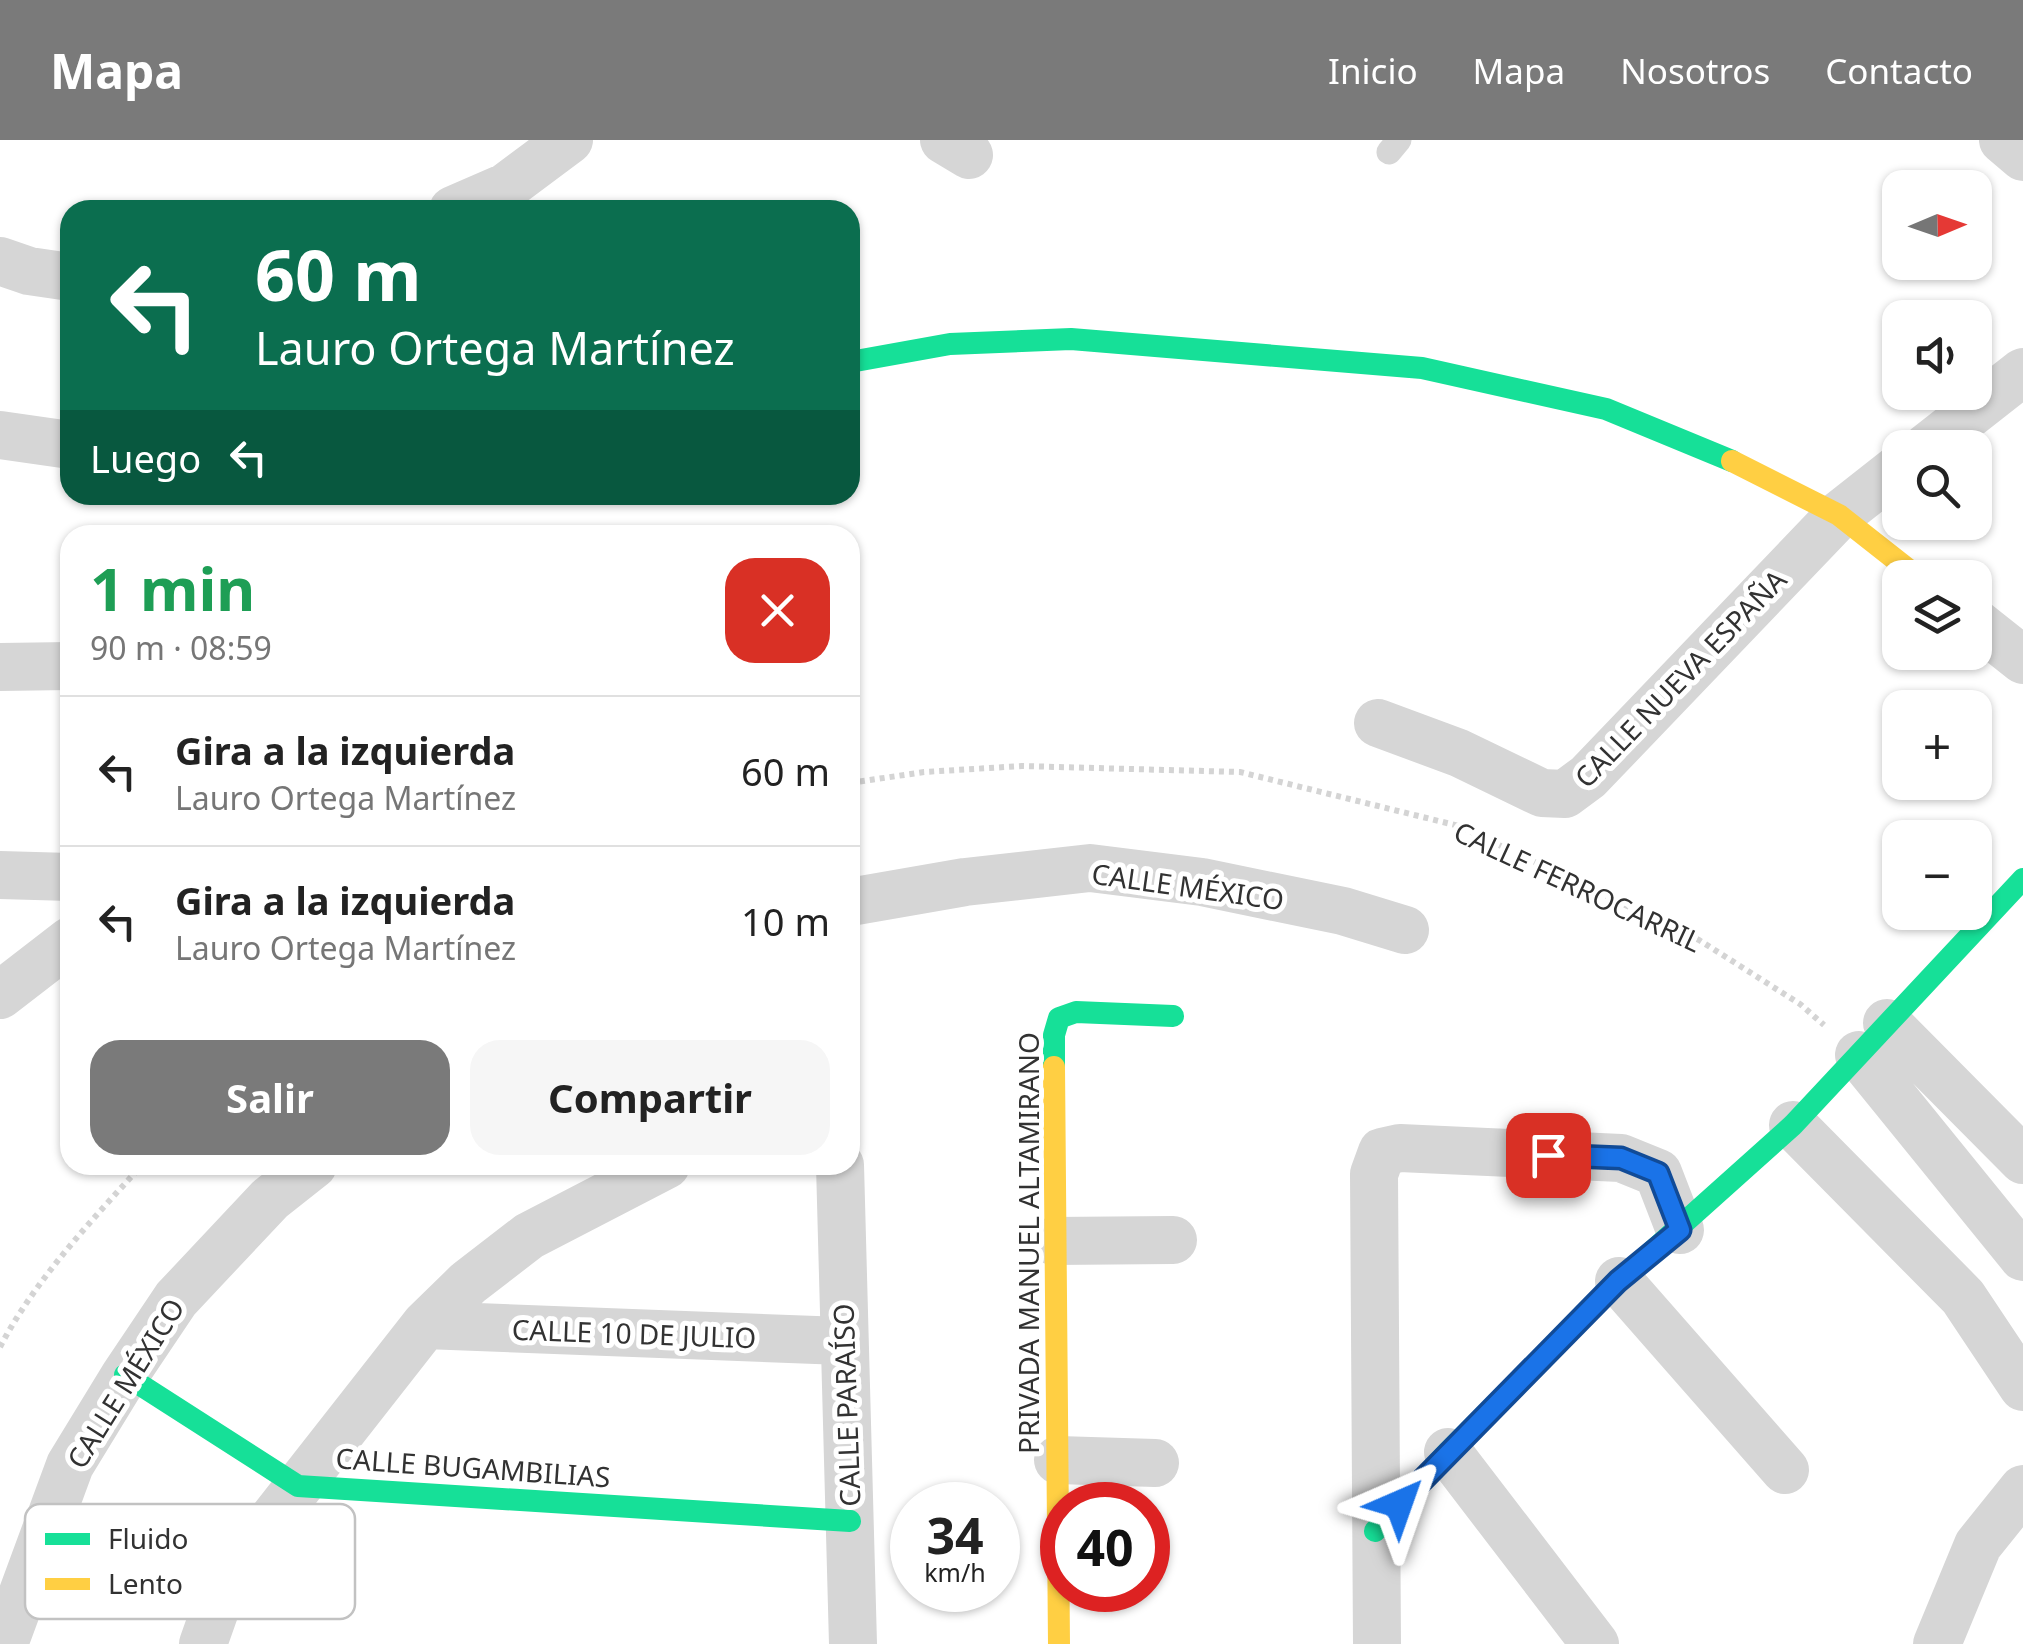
<!DOCTYPE html>
<html lang="es">
<head>
<meta charset="utf-8">
<style>
  body { margin:0; font-family:"Noto Sans",sans-serif; background:#f6f6f6; color:#222; height:100vh; display:flex; flex-direction:column; font-size:38px; white-space:nowrap }
  * { box-sizing:border-box; margin:0 }
  p { font-size:32px; color:#767676 }
  .icon { flex:none; width:55px; height:55px; fill:none; stroke:currentColor; stroke-width:2; stroke-linecap:round; stroke-linejoin:round }
  .map { position:relative; flex:1; overflow:hidden }
  .drawer { position:absolute; left:60px; top:385px; width:800px; height:650px; display:flex; flex-direction:column; background:#fff; border-radius:30px; box-shadow:0 2px 8px #0004 }
  .drawer>* { flex:none }
  .guide { position:absolute; left:60px; top:60px; width:800px; height:305px; border-radius:30px; box-shadow:0 2px 8px #0004; background:#0b6e4f; color:#fff; overflow:hidden }
  .needle { width:65px; rotate:88deg }
  .fabs { position:absolute; left:1882px; top:30px; display:grid; gap:20px }
  .fabs a { display:grid; place-items:center; width:110px; height:110px; border-radius:20px; background:#fff; box-shadow:0 2px 8px #0004; font-size:50px }
  .speed { position:absolute; left:890px; top:1342px; display:flex; gap:20px; font-size:50px; font-weight:700; text-align:center }
  .speed>* { display:grid; place-content:center; width:130px; height:130px; border-radius:50%; background:#fff; box-shadow:0 2px 8px #0004; line-height:1 }
  .speed small { font-size:25px; font-weight:400 }
  .speed .limit { border:15px solid #d22; background:#fff; color:#111 }
  .pin { position:absolute; display:grid; place-items:center; width:85px; height:85px; color:#fff; margin:-42px; border-radius:20px; box-shadow:0 5px 15px #0006 }
  .me { position:absolute; width:110px; margin:-55px; rotate:43deg; stroke-linejoin:round; filter:drop-shadow(0 0 8px #0008) }
  .turn { display:flex; align-items:center; gap:35px; height:210px; padding:0 30px; font-size:45px }
  .turn .icon { width:130px; height:130px; stroke-width:2.5 }
  .turn b { display:block; font-size:70px; line-height:85px }
  .then { display:flex; align-items:center; height:95px; padding:0 30px; background:#0003; gap:20px; font-size:38px }
  .round { display:grid; place-items:center; flex:none; width:105px; height:105px; border-radius:30px; background:#f6f6f6 }
  .headline { display:flex; align-items:center; justify-content:space-between; height:170px; padding:0 30px }
  h1 { font-size:60px; font-weight:700; line-height:75px; color:#1e9e55 }
  .primary-button { display:flex; gap:20px; margin-top:auto; padding:20px 30px }
  .primary-button a { flex:1; height:115px; border-radius:30px; background:#7a7a7a; color:#fff; font-size:40px; font-weight:700; line-height:115px; text-align:center }
  .primary-button a+a { background:#f6f6f6; color:#222 }
  ul { padding:0; list-style:none }
  li { display:flex; align-items:center; gap:30px; height:150px; padding:0 30px; border-top:2px solid #e0e0e0 }
  li div { flex:1 }
  li b { display:block; font-size:38px }
  li em { font-style:normal }
  header { display:flex; align-items:center; gap:60px; box-sizing:border-box; height:140px; padding:0 50px; background:#7a7a7a; color:#fff }
  header strong { font-size:48px }
  nav { display:flex; gap:55px; margin-inline-start:auto; font-size:35px }
  .map>svg:first-child { display:block }
</style>
</head>
<body>
<header>
<strong>Mapa</strong>
<nav><a>Inicio</a><a>Mapa</a><a>Nosotros</a><a>Contacto</a></nav>
</header>
<div class="map">
<svg width="2023" height="1504" viewBox="0 0 2023 1504">
  <rect width="100%" height="100%" fill="#fff"/>
  <g fill="none" stroke-linecap="round" stroke-linejoin="round">
    <!-- path -->
    <path stroke="#d4d4d4" stroke-width="6" stroke-dasharray="5 5" stroke-linecap="butt" d="M 850,643 L 924,632 L 1022,626 L 1240,632 L 1459,686 L 1699,800 L 1800,864 L 1824,885
      M 0,1207 C 35,1140 91,1081 142,1025"/>
    <!-- lane -->
    <path stroke="#d6d6d6" stroke-width="25" d="M 1389,12 L 1399,0"/>
    <!-- street -->
    <path stroke="#d6d6d6" stroke-width="48" d="M 944,0 L 969,15
      M 2003,0 L 2023,17
      M 453,70 L 506,47 L 569,0
      M 0,121 L 29,131 L 70,137
      M 0,295 L 70,305
      M 1926,308 L 2023,232
      M 1975,482 L 2023,520
      M 0,527 L 70,526
      M 1378,583 L 1459,613 L 1542,653 L 1565,654 L 1588,637 L 1839,375 L 1900,327
      M 0,735 L 70,737
      M 850,762 L 965,742 L 1090,728 L 1202,742 L 1343,771 L 1405,790
      M 0,855 L 70,801
      M 1887,883 L 2023,1020
      M 1859,915 L 2023,1117
      M 1793,985 L 1963,1157 L 2023,1247
      M 840,1025 L 853,1504
      M 1053,1101 L 1173,1100
      M 1619,1141 L 1785,1330
      M 425,1185 L 843,1201
      M 1448,1312 L 1595,1504
      M 1058,1320 L 1155,1323
      M 4,1504 L 70,1325 L 125,1235 L 176,1159 L 270,1059 L 313,1025
      M 203,1504 L 226,1439 L 425,1185 L 468,1143 L 529,1096 L 666,1025
      M 1377,1504 L 1374,1034 L 1382,1012 L 1400,1008 L 1621,1018 L 1658,1033 L 1680,1090
      M 1937,1504 L 1978,1405 L 2023,1349"/>
    <!-- fast -->
    <path stroke="#16e098" stroke-width="22" d="M 850,222 L 950,204 L 1071,199 L 1422,228 L 1606,269 L 1732,321
      M 1054,927 L 1054,895 L 1059,878 L 1076,872 L 1173,876
      M 125,1235 L 298,1346 L 850,1381
      M 1375,1391 L 1448,1312 L 1619,1141 L 1793,985 L 2023,739"/>
    <!-- slow -->
    <path stroke="#ffcf43" stroke-width="22" d="M 1732,321 L 1839,375 L 1919,438
      M 1054,927 L 1059,1504"/>
  </g>
  <g fill="none" stroke-linecap="round" stroke-linejoin="round">
    <!-- route casing -->
    <g stroke="#114b97" stroke-width="25">
      <path id="route" d="M 1399,1364 L 1618,1141 L 1680,1090 L 1658,1033 L 1621,1018 L 1548,1015"/>
    </g>
    <!-- route -->
    <use href="#route" stroke="#1a73e8" stroke-width="18"/>
  </g>
  <g text-anchor="middle" dominant-baseline="central" stroke-width="10" stroke-linejoin="round" paint-order="stroke">
    <!-- street labels -->
    <g font-size="28" fill="#323232" stroke="#fff">
      <text transform="translate(1680 538) rotate(-46)">CALLE NUEVA ESPAÑA</text>
      <text transform="translate(1188 746) rotate(8)">CALLE MÉXICO</text>
      <text transform="translate(1578 746) rotate(25)">CALLE FERROCARRIL</text>
      <text transform="translate(1028 1103) rotate(-90)">PRIVADA MANUEL ALTAMIRANO</text>
      <text transform="translate(634 1193) rotate(2)">CALLE 10 DE JULIO</text>
      <text transform="translate(125 1243) rotate(-58)">CALLE MÉXICO</text>
      <text transform="translate(846 1265) rotate(-92)">CALLE PARAÍSO</text>
      <text transform="translate(473 1327) rotate(4)">CALLE BUGAMBILIAS</text>
    </g>
  </g>
  <!-- legend -->
  <rect x="25" y="1364" width="330" height="115" rx="15" fill="#fff" stroke="#c2c2c2" stroke-width="2.5"/>
  <rect x="45" y="1393" width="45" height="12" fill="#16e098"/>
  <rect x="45" y="1438" width="45" height="12" fill="#ffcf43"/>
  <g font-size="28" fill="#323232">
    <text x="108" y="1409">Fluido</text>
    <text x="108" y="1454">Lento</text>
  </g>
</svg>
<div class="fabs">
<a><svg class="needle" viewBox="-14 -14 28 28"><path d="M0-13l5 13h-10z" fill="#e53935"/><path d="M0 13l5-13h-10z" fill="#767676"/></svg></a>
<a><svg class="icon" aria-label="sound" viewBox="0 0 24 24"><path d="M4 9h4l5-4v14l-5-4H4zM17 9q2 3 0 6"/></svg></a>
<a><svg class="icon" aria-label="search" viewBox="0 0 24 24"><circle cx="10" cy="10" r="6"/><path d="M15 15l6 6"/></svg></a>
<a><svg class="icon" aria-label="layers" viewBox="0 0 24 24"><path d="M12 4l9 5-9 5-9-5zM3 14l9 5 9-5"/></svg></a>
<a>+</a>
<a>−</a>
</div>
<div class="speed"><div>34<small>km/h</small></div><div class="limit">40</div></div>
<div class="pin" style="left:1548px;top:1015px;background:#d93025"><svg class="icon" aria-label="arrive" viewBox="0 0 24 24"><path d="M6 21V4h12l-3 4 3 4H6"/></svg></div>
<svg class="me" style="left:1399px;top:1364px" viewBox="-20 -20 40 40"><path d="M0-17L14 15 0 8-14 15z" fill="#1a73e8" stroke="#fff" stroke-width="4"/></svg>
<div class="guide">
<div class="turn"><svg class="icon" aria-label="left" viewBox="0 0 24 24"><path d="M17 20v-9H6M10 6l-5 5 5 5"/></svg><div><b>60 m</b>Lauro Ortega Martínez</div></div>
<div class="then">Luego<svg class="icon" aria-label="left" viewBox="0 0 24 24"><path d="M17 20v-9H6M10 6l-5 5 5 5"/></svg></div>
</div>
<section class="drawer">
<div class="headline"><div><h1>1 min</h1><p>90 m · 08:59</p></div><a class="round" style="background:#d93025;color:#fff"><svg class="icon" aria-label="close" viewBox="0 0 24 24"><path d="M6 6l12 12M18 6L6 18"/></svg></a></div>
<ul>
<li><svg class="icon" aria-label="left" viewBox="0 0 24 24"><path d="M17 20v-9H6M10 6l-5 5 5 5"/></svg><div><b>Gira a la izquierda</b><p>Lauro Ortega Martínez</p></div><em>60 m</em></li>
<li><svg class="icon" aria-label="left" viewBox="0 0 24 24"><path d="M17 20v-9H6M10 6l-5 5 5 5"/></svg><div><b>Gira a la izquierda</b><p>Lauro Ortega Martínez</p></div><em>10 m</em></li>
</ul>
<div class="primary-button"><a>Salir</a><a>Compartir</a></div>
</section>
</div>
</body>
</html>
